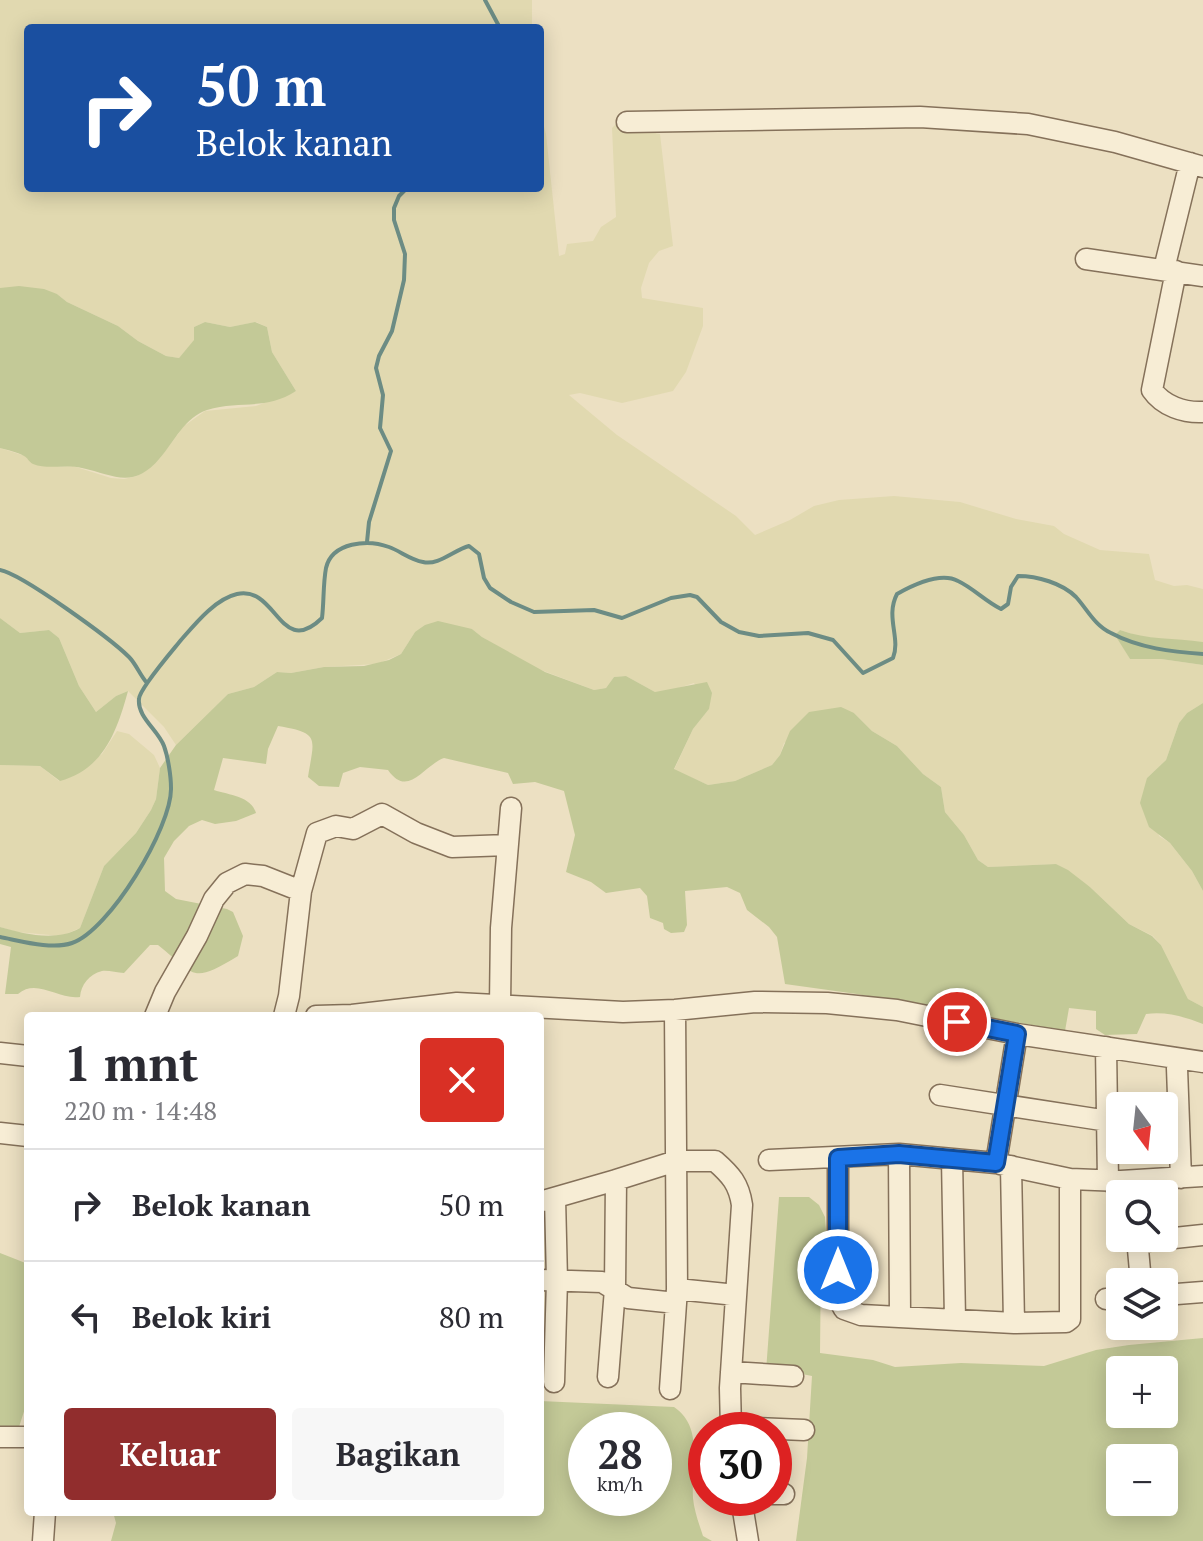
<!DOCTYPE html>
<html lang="id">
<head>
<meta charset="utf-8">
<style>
  body { margin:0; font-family:"PT Serif",serif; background:#f7f7f7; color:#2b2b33; height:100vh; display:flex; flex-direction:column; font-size:30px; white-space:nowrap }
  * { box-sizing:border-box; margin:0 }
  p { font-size:26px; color:#7c7c81 }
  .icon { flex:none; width:44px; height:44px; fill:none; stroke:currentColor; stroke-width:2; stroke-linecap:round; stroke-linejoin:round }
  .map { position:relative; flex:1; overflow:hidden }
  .panel { position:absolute; left:24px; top:1012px; width:520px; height:504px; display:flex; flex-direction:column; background:#fff; border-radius:8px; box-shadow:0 4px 20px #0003 }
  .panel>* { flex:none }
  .banner { position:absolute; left:24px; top:24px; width:520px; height:168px; border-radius:8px; box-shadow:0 4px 20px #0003; background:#1a4fa0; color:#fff; overflow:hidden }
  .needle { width:52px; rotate:165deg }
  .tools { position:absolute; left:1106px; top:1092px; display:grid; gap:16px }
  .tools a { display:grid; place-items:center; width:72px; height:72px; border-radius:8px; background:#fff; box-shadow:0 4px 20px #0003; font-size:40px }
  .speed { position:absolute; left:568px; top:1412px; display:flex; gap:16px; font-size:40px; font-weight:700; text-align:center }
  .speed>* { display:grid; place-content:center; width:104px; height:104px; border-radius:50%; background:#fff; box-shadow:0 4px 20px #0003; line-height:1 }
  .speed small { font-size:20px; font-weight:400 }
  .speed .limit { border:12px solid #d22; background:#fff; color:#111 }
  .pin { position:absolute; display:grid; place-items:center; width:68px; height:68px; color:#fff; margin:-34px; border:4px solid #fff; border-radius:50%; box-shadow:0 2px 8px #0007 }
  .me { position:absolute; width:88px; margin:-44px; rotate:0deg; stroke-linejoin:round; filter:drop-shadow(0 0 6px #0008) }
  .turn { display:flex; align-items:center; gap:28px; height:168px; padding:0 40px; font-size:36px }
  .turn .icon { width:104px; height:104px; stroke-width:2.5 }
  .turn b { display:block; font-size:56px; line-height:68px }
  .round { display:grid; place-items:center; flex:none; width:84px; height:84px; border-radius:8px; background:#f7f7f7 }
  .headline { display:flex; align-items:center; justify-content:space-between; height:136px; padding:0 40px }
  h1 { font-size:48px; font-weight:700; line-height:60px }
  .cta { display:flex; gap:16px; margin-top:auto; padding:16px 40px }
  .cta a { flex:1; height:92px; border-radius:8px; background:#912d2d; color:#fff; font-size:32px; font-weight:700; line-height:92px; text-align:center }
  .cta a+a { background:#f7f7f7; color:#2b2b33 }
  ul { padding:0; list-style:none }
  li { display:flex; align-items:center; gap:24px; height:112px; padding:0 40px; border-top:2px solid #e1e1e2 }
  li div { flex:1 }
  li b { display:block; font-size:30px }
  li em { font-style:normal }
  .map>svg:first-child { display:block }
</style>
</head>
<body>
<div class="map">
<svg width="1203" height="1541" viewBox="0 0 1203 1541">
  <rect width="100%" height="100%" fill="#ece0c2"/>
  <!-- farmland -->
  <path fill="#e1d9b0" d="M 0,0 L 532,0 L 532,28 L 28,28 L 28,188 L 540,188 L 540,111 L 546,134 L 559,256 L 565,254 L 567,244 L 593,241 L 601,227 L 616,217 L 612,128 L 616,124 L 660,134 L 673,246 L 659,251 L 649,263 L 641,288 L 642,298 L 703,308 L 703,326 L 686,372 L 673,391 L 622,403 L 580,393 L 569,395 L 617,435 L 736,516 L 755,535 L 790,520 L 814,506 L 839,500 L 894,496 L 960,502 L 1016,519 L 1054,526 L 1064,534 L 1100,550 L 1149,554 L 1155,580 L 1174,586 L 1187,585 L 1203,589 L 1203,642 L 1174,641 L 1139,636 L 1120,630 L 1116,635 L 1130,659 L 1161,659 L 1203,665 L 1203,703 L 1187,713 L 1179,723 L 1166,760 L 1147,778 L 1159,836 L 1170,843 L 1192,871 L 1203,891 L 1203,1007 L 1188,999 L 1161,945 L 1153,936 L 1129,924 L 1090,887 L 1056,864 L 988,867 L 978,860 L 964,835 L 945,812 L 941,787 L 923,774 L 897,746 L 872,731 L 854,713 L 784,743 L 780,755 L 772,765 L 735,781 L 708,785 L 674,770 L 693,729 L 709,709 L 694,683 L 669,691 L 655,692 L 626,676 L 614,677 L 606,688 L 594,690 L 533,667 L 482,637 L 472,629 L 415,632 L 401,654 L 377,664 L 324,667 L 291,673 L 277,672 L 254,687 L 228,694 L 176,745 L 164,727 L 128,691 L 116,696 L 96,712 L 79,686 L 59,638 L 49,630 L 20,633 L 0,618 L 0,448 L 60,467 L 73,466 L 111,478 L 124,479 L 137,476 L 160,458 L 184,426 L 205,411 L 256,406 L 296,391 L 272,352 L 267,327 L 256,322 L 230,327 L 205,322 L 194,327 L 195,340 L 179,358 L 166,356 L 138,341 L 118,326 L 67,302 L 57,294 L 0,288 Z
    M 117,731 L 129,734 L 154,755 L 160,768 L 156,799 L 151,810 L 136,833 L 104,866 L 80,928 L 61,936 L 17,932 L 0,927 L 0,765 L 40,766 L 59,781 L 102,754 Z"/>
  <!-- green -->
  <path fill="#c3c997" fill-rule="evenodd" d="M 19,286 L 44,289 L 57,294 L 67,302 L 118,326 L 138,341 L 166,356 L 179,358 L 194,340 L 194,327 L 205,322 L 230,327 L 255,322 L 267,327 L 272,352 L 296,391 C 265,411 239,400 207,410 C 185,417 174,442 160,458 C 133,490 114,475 82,468 C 66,464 48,470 33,464 C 28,461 28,458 24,456 C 17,452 7,450 0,448 L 0,288 Z
    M 0,618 L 20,633 L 49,630 L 59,638 L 79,686 L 96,712 L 116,696 L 128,691 C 117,731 104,769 60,781 L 40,766 L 0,765 Z
    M 438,621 L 472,629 L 482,637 L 545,672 L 594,690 L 606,688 L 614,677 L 626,676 L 655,692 L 707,682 L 712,693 L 709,709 L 693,729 L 674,769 L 708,785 L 735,781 L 772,765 L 780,755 L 790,731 L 809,712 L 841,707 L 854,713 L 872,731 L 897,746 L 923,774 L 941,787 L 945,812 L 964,835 L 978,860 L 988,867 L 1056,864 L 1068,870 L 1090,887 L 1129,924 L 1152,936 L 1161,945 L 1188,999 L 1203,1007 L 1203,1024 C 1185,1017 1166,1011 1146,1014 L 1137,1034 L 1105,1035 L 1096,1029 L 1096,1011 L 1069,1008 L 1065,1031 L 857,994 L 785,984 L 777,937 L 769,927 L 747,910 L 740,893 L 727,887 L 685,891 L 687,925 L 684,932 L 671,933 L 664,929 L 663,923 L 650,918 L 647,896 L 640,888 L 606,893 L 591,882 L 566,872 L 575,835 L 564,791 L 535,782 L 513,784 L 508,773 L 444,758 C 424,765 408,799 388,770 L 360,767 L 343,773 L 339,787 L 319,786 L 308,777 C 314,738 321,733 278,726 L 268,749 L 266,764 L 223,758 L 214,790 C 229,795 251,796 256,813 L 236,821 L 215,824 L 202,820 L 189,826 L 174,841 L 164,858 L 165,891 L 176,899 L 227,909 L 233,912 L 243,936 L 238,956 C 190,985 196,975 158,945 L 150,945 L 124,973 C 117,973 108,970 102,971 C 89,974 81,985 80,997 C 58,1000 37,978 18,994 L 5,994 L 11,947 L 0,944 L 0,927 C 24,934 56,942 80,928 L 104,866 L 136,833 L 151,810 L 156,799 L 160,768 L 176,745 L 228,694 L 254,687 L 277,672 L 291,673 L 324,667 L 364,666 L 389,660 L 401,654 L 415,632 L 425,625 Z
    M 1120,630 C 1147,640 1175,638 1203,642 L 1203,665 L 1161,659 L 1130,659 L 1115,635 Z
    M 1203,703 L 1203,891 L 1192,871 L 1170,843 L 1149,827 L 1140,803 L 1147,778 L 1166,760 L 1179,723 L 1187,713 Z
    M 779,1197 L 809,1197 L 819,1205 L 825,1217 L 826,1231 L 821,1255 L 820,1353 L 873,1360 L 895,1367 L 961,1363 L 1044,1366 L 1096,1350 L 1129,1345 L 1203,1338 L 1203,1541 L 796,1541 L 807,1458 L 812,1376 L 787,1371 L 766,1371 ZM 1120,1370 L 1164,1370 L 1164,1414 L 1120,1414 ZM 1120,1458 L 1164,1458 L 1164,1502 L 1120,1502 Z
    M 0,1253 L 28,1264 L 28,1399 L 19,1427 L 0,1428 Z
    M 540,1401 L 674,1407 C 704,1427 691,1466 693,1498 C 694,1510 699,1524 703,1536 L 712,1541 L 111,1541 L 116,1523 L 113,1512 L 540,1512 ZM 654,1430 L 654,1498 L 586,1498 L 586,1430 Z"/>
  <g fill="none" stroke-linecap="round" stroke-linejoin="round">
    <!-- stream -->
    <path stroke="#6c8c84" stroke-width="4" d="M 485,0 L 500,28
      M 367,542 L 369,522 L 391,451 L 380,428 L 383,395 L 376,368 L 379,356 L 392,331 L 404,280 L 405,254 L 394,220 L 394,208 L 399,196 L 407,188
      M 0,570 C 22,574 111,639 129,657 C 136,664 140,675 147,683
      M 0,937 C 21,941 52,950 72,943 C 109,931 172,827 171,788 C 171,776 168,757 164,746 C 158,730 137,717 139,699 C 139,689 173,650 181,640 C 195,624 215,599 237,594 C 277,585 280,659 322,618 C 324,602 323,584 326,568 C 332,542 368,539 389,547 C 400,551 411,560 423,562 C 438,566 454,550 469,546 L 479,554 L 484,578 L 490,588 L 511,602 L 534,612 L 594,610 L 622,618 L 671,598 L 690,595 L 697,597 L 721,622 L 739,632 L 759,636 L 808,633 L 833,640 L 863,673 L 893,658 C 901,638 885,617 897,594 C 913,585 941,572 958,581 C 973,588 985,601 1001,609 L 1008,604 L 1011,587 L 1018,576 C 1037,576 1062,583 1076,597 C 1087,609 1095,626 1111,633 C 1139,648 1172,652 1203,654"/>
    <!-- minor casing -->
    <g stroke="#85715a" stroke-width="23">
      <path id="minor" d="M 627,122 L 920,117 L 1028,124 L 1115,142 L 1203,167
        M 1086,259 L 1203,276
        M 1164,269 L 1190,163
        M 1176,271 L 1152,390 C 1163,406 1184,413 1203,412
        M 500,1005 L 501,928 L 511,808
        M 155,1016 L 165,992 L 197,936 L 214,899 L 227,883 L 245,874 L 263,876 L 301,891
        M 284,1016 L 289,996 L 301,891 L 317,833 L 336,826 L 353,829 L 382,814 L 416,833 L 452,847 L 508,845
        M 316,1016 L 352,1015 L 457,1003 L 623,1012 L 675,1010 L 755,1002 L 827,1003 L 897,1010 L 1017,1034 L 1203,1062
        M 1106,1047 L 1108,1181
        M 0,1053 L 28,1056
        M 1177,1068 L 1181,1178
        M 940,1095 L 1108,1121
        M 0,1133 L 28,1136
        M 899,1154 L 900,1316
        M 838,1158 L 838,1298 L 844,1309 L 861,1315 L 1014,1323 L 1066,1322 L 1070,1319 L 1070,1179 L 1121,1181 L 1203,1176
        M 952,1159 L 955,1319
        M 769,1160 L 899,1154 L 996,1163 L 1017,1034
        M 1000,1164 L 1070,1179
        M 1011,1166 L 1014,1323
        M 543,1201 L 616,1180
        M 1137,1238 L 1141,1282
        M 1137,1242 L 1203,1235
        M 540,1280 L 602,1282 L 628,1298 L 676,1303
        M 677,1289 L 736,1295
        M 1164,1295 L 1203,1292
        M 1106,1299 L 1120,1298
        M 731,1372 L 793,1376
        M 608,1377 L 615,1289 L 616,1180 L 676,1161 L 715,1161 C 731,1175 739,1184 742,1205 L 730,1388 L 731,1430
        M 554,1382 L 557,1280 L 555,1198
        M 670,1389 L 677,1289 L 675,1010
        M 731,1427 L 804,1430
        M 0,1437 L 28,1437
        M 774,1494 L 784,1494
        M 741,1498 L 748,1541
        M 43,1541 L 45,1512"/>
    </g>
    <!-- minor -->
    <use href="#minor" stroke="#f7edd5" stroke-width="20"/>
  </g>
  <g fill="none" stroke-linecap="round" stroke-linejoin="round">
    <!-- route casing -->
    <g stroke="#114b97" stroke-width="20">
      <path id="route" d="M 838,1270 L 838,1158 L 899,1154 L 996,1163 L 1017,1034 L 957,1022"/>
    </g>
    <!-- route -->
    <use href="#route" stroke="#1a73e8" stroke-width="14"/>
  </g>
</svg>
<div class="tools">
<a><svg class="needle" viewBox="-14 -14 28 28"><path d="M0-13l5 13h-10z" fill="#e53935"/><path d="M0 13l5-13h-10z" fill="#7c7c81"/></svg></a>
<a><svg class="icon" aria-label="search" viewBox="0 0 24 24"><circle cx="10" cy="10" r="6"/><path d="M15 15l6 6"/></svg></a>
<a><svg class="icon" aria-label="layers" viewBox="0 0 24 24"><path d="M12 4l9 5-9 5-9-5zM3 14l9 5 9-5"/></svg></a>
<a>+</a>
<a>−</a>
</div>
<div class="speed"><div>28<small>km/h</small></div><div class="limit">30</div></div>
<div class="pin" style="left:957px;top:1022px;background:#d93025"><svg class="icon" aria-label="arrive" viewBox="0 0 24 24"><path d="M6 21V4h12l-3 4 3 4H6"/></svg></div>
<svg class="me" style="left:838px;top:1270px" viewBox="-20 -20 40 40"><circle r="17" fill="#1a73e8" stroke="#fff" stroke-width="3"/><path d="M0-11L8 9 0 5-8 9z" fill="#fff"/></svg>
<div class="banner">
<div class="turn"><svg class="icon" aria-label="right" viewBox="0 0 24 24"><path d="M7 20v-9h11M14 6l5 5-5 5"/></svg><div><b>50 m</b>Belok kanan</div></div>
</div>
<section class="panel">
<div class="headline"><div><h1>1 mnt</h1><p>220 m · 14:48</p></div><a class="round" style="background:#d93025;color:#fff"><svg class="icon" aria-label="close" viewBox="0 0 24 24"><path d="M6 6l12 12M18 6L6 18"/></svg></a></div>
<ul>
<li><svg class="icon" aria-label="right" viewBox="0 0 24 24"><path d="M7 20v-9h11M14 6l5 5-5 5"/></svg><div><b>Belok kanan</b></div><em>50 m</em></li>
<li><svg class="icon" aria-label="left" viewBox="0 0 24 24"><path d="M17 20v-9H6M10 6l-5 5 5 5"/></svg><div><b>Belok kiri</b></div><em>80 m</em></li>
</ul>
<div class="cta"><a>Keluar</a><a>Bagikan</a></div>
</section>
</div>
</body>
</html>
